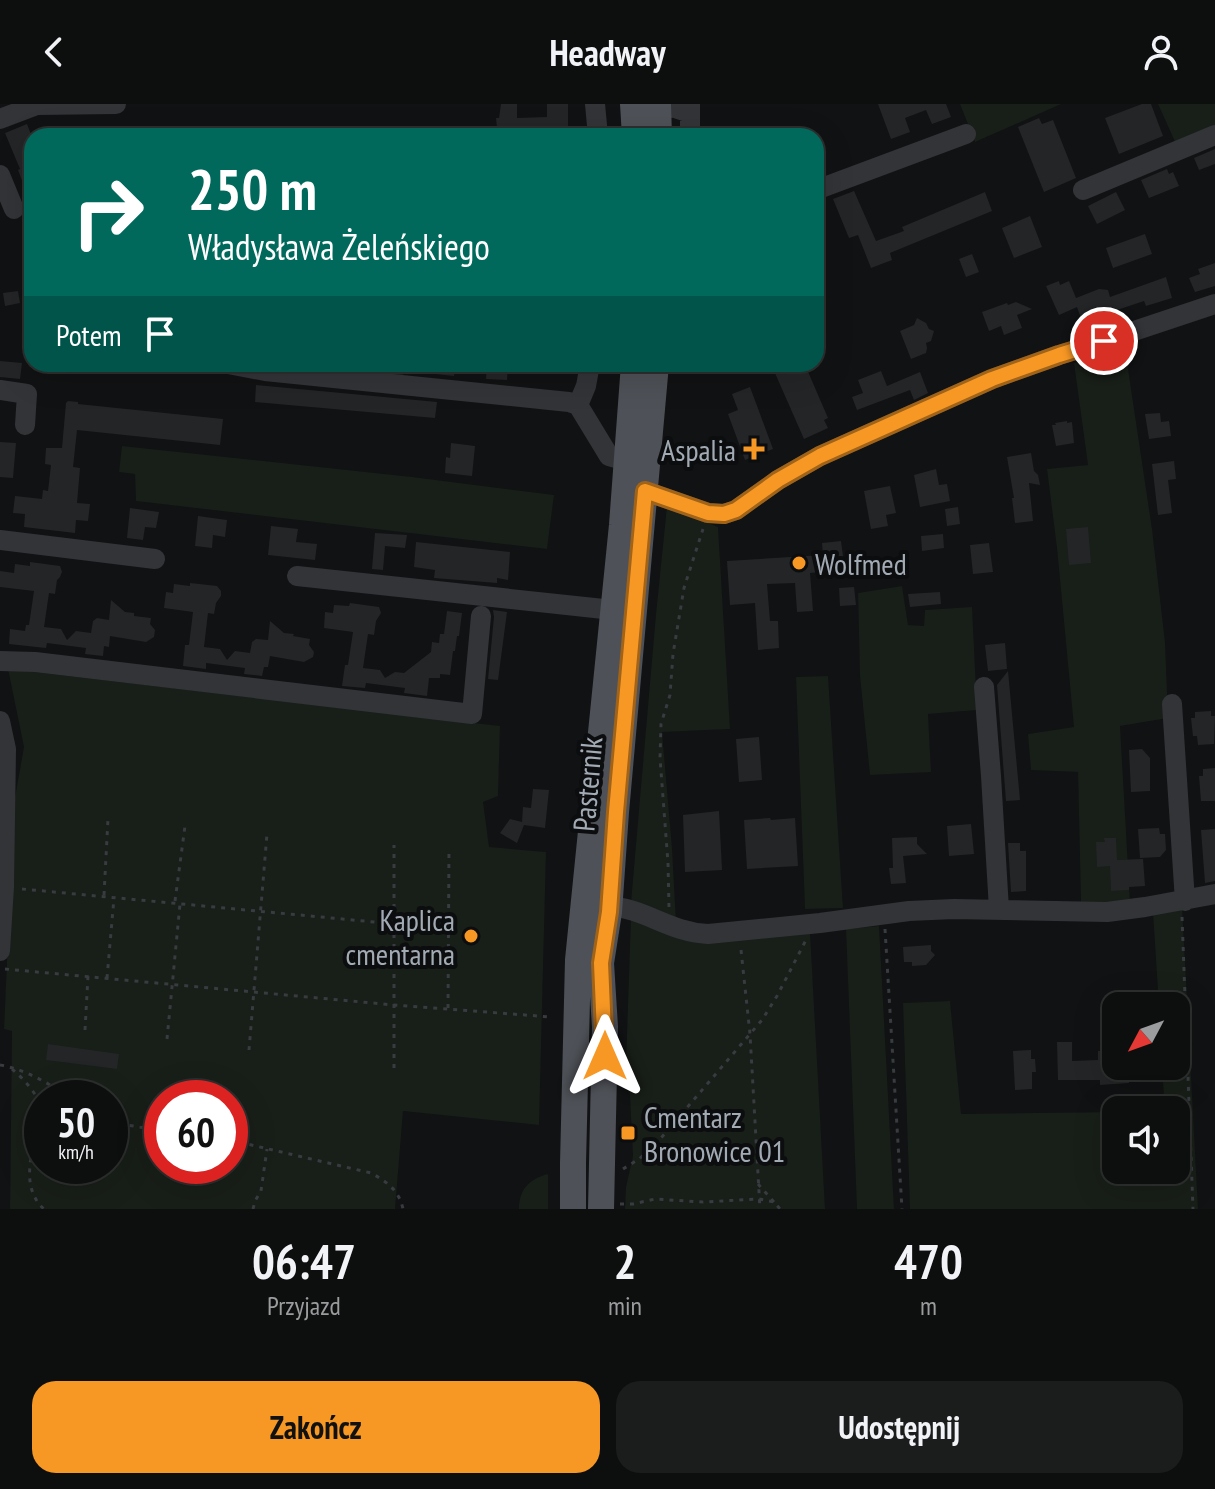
<!DOCTYPE html>
<html lang="pl">
<head>
<meta charset="utf-8">
<style>
  body { margin:0; font-family:"PT Sans Narrow",sans-serif; background:#1b1c1c; color:#f1f3f6; height:100vh; display:flex; flex-direction:column; font-size:30px; white-space:nowrap }
  * { box-sizing:border-box; margin:0 }
  p { font-size:26px; color:#9a9c9e }
  .icon { flex:none; width:44px; height:44px; fill:none; stroke:currentColor; stroke-width:2; stroke-linecap:round; stroke-linejoin:round }
  .map { position:relative; height:1105px; overflow:hidden }
  .drawer { display:flex; flex-direction:column; background:#0d0e0e; flex:1 }
  .drawer>* { flex:none }
  .guide { position:absolute; left:24px; top:24px; width:800px; height:244px; border-radius:24px; box-shadow:0 8px 32px #0002,0 0 0 2px #2d2e2e; background:#00695c; color:#fff; overflow:hidden }
  .needle { width:52px; rotate:229deg }
  .controls { position:absolute; left:1102px; top:888px; display:grid; gap:16px }
  .controls a { display:grid; place-items:center; width:88px; height:88px; border-radius:16px; background:#0d0e0e; box-shadow:0 8px 32px #0002,0 0 0 2px #2d2e2e; font-size:40px }
  .speed { position:absolute; left:24px; top:976px; display:flex; gap:16px; font-size:40px; font-weight:700; text-align:center }
  .speed>* { display:grid; place-content:center; width:104px; height:104px; border-radius:50%; background:#0d0e0e; box-shadow:0 8px 32px #0002,0 0 0 2px #2d2e2e; line-height:1 }
  .speed small { font-size:20px; font-weight:400 }
  .speed .limit { border:12px solid #d22; background:#fff; color:#111 }
  .pin { position:absolute; display:grid; place-items:center; width:68px; height:68px; color:#fff; margin:-34px; border:4px solid #fff; border-radius:50%; box-shadow:0 2px 8px #0007 }
  .me { position:absolute; width:88px; margin:-44px; rotate:0deg; stroke-linejoin:round; filter:drop-shadow(0 0 6px #0008) }
  .turn { display:flex; align-items:center; gap:28px; height:168px; padding:0 32px; font-size:36px }
  .turn .icon { width:104px; height:104px; stroke-width:2.5 }
  .turn b { display:block; font-size:56px; line-height:68px }
  .then { display:flex; align-items:center; height:76px; padding:0 32px; background:#0003; gap:16px; font-size:30px }
  .eta { display:flex; justify-content:space-evenly; align-items:center; height:136px; text-align:center }
  .eta b { font-size:48px; font-weight:600; line-height:56px }
  .button { display:flex; gap:16px; margin-top:auto; padding:16px 32px }
  .button a { flex:1; height:92px; border-radius:24px; background:#f79825; color:#111; font-size:32px; font-weight:600; line-height:92px; text-align:center }
  .button a+a { background:#1b1c1c; color:#f1f3f6 }
  header { display:flex; justify-content:space-between; align-items:center; height:104px; padding:0 32px; background:#0d0e0e; font-size:36px; font-weight:600 }
  .map>svg:first-child { display:block }
</style>
</head>
<body>
<header><svg class="icon" aria-label="back" viewBox="0 0 24 24"><path d="M15 5l-7 7 7 7"/></svg>Headway<svg class="icon" aria-label="person" viewBox="0 0 24 24"><circle cx="12" cy="8" r="4"/><path d="M4 21q1-7 8-7t8 7"/></svg></header>
<div class="map">
<svg width="1215" height="1105" viewBox="0 0 1215 1105">
  <rect width="100%" height="100%" fill="#111213"/>
  <!-- green -->
  <path fill="#181e18" fill-rule="evenodd" d="M 960,0 L 1061,0 L 975,38 Z
    M 1158,0 L 1215,0 L 1215,24 L 1176,40 Z
    M 1125,245 L 1152,425 L 1165,538 L 1168,614 L 1120,622 L 1130,798 L 1081,798 L 1078,668 L 1031,666 L 1028,630 L 1074,623 L 1057,444 L 1047,365 L 1088,361 L 1074,259 Z
    M 354,260 L 404,260 L 403,276 L 354,268 Z
    M 122,342 L 412,373 L 554,391 L 547,445 L 136,397 L 135,370 L 119,368 Z
    M 667,402 L 718,423 L 730,625 L 662,628 L 672,744 L 676,818 L 631,798 L 656,510 Z
    M 902,482 L 908,521 L 924,522 L 925,506 L 972,503 L 977,606 L 928,610 L 931,668 L 870,671 L 860,572 L 858,489 Z
    M 8,565 L 500,622 L 498,692 L 483,698 L 489,743 L 546,748 L 539,1021 L 403,1007 L 395,1105 L 10,1105 L 12,927 L 4,925 L 14,699 L 24,643 ZM 42,994 L 110,994 L 110,1062 L 42,1062 ZM 162,994 L 230,994 L 230,1062 L 162,1062 Z
    M 828,572 L 843,804 L 805,805 L 796,573 Z
    M 1182,802 L 1198,1105 L 910,1105 L 903,899 L 950,897 L 961,1010 L 1116,1008 L 1116,1066 L 1176,1066 L 1176,1006 L 1141,1006 L 1141,995 L 1164,994 L 1162,962 L 1176,962 L 1176,902 L 1159,902 L 1153,809 Z
    M 631,813 L 678,832 L 810,828 L 825,1105 L 625,1105 L 626,1083 L 633,1052 L 630,992 L 626,958 Z
    M 879,822 L 894,1105 L 857,1105 L 846,825 Z
    M 547,1070 L 548,1071 L 548,1105 L 519,1105 C 519,1086 528,1076 547,1070 Z"/>
  <!-- building -->
  <path fill="#242527" d="M 501,0 L 517,0 L 517,14 L 547,13 L 547,0 L 568,0 L 568,25 L 517,25 L 517,32 L 498,32 L 496,14 L 499,14 Z
    M 878,0 L 946,0 L 951,13 L 932,20 L 926,6 L 905,14 L 910,28 L 891,35 Z
    M 1142,0 L 1151,0 L 1163,32 L 1119,50 L 1105,14 Z
    M 1039,14 L 1042,20 L 1053,16 L 1076,74 L 1044,88 L 1018,23 Z
    M 27,20 L 32,33 L 31,100 L 18,66 L 20,65 L 5,29 Z
    M 1215,45 L 1215,60 L 1199,66 L 1194,54 Z
    M 1167,65 L 1169,70 L 1173,68 L 1179,82 L 1149,94 L 1141,76 Z
    M 854,87 L 876,137 L 904,127 L 902,123 L 985,88 L 992,107 L 890,149 L 892,156 L 871,164 L 858,131 L 849,134 L 833,95 Z
    M 1116,88 L 1125,106 L 1097,120 L 1088,102 Z
    M 1030,112 L 1042,143 L 1014,154 L 1002,124 Z
    M 1145,130 L 1152,150 L 1113,164 L 1106,144 Z
    M 972,150 L 979,168 L 966,173 L 959,155 Z
    M 1215,159 L 1215,182 L 1195,188 L 1189,174 L 1200,170 L 1198,165 Z
    M 1166,173 L 1172,194 L 1146,202 L 1144,197 L 1114,207 L 1116,211 L 1084,223 L 1077,203 L 1059,211 L 1046,182 L 1059,177 L 1060,181 L 1069,177 L 1076,194 L 1099,185 L 1108,186 L 1110,193 Z
    M 18,187 L 20,199 L 5,202 L 3,189 Z
    M 1016,198 L 1032,205 L 1017,211 L 1022,224 L 1004,231 L 1001,222 L 989,227 L 982,208 L 1007,199 L 1008,201 Z
    M 917,214 L 926,219 L 929,225 L 934,227 L 931,237 L 926,239 L 927,244 L 926,249 L 911,255 L 900,227 L 914,221 Z
    M 0,257 L 22,259 L 20,275 L 0,273 Z
    M 418,260 L 456,260 L 454,272 L 418,268 Z
    M 487,260 L 508,260 L 507,276 L 486,275 Z
    M 771,260 L 800,260 L 802,264 L 806,263 L 828,314 L 824,316 L 828,324 L 804,335 Z
    M 881,267 L 887,282 L 920,268 L 928,289 L 914,296 L 910,286 L 857,306 L 852,293 L 863,289 L 858,276 Z
    M 256,281 L 437,298 L 435,314 L 255,298 Z
    M 750,283 L 773,345 L 745,356 L 728,310 L 738,306 L 732,290 Z
    M 68,297 L 78,298 L 78,300 L 223,315 L 220,341 L 77,326 L 73,363 L 80,364 L 77,399 L 90,400 L 88,417 L 76,416 L 75,429 L 24,423 L 25,410 L 13,409 L 15,392 L 42,395 L 43,386 L 48,387 L 51,361 L 45,360 L 46,344 L 62,344 L 66,299 Z
    M 1160,309 L 1161,318 L 1169,317 L 1171,332 L 1149,335 L 1145,310 Z
    M 1067,317 L 1067,319 L 1072,318 L 1074,339 L 1056,342 L 1052,321 L 1056,321 L 1055,319 Z
    M 0,338 L 16,339 L 13,374 L 0,373 Z
    M 451,339 L 475,342 L 472,372 L 445,369 L 446,353 L 450,354 Z
    M 1031,349 L 1034,367 L 1038,371 L 1040,381 L 1029,379 L 1033,417 L 1015,419 L 1012,394 L 1014,394 L 1007,353 Z
    M 1174,357 L 1176,375 L 1168,376 L 1172,409 L 1158,411 L 1152,360 Z
    M 936,365 L 939,381 L 947,380 L 950,397 L 920,403 L 914,371 Z
    M 890,382 L 896,409 L 886,411 L 888,422 L 871,425 L 864,387 Z
    M 958,403 L 960,420 L 947,422 L 945,405 Z
    M 130,404 L 159,408 L 156,424 L 145,423 L 143,436 L 127,434 Z
    M 198,412 L 227,416 L 225,433 L 213,431 L 212,444 L 195,442 Z
    M 271,422 L 298,425 L 296,438 L 317,440 L 315,456 L 268,451 Z
    M 1088,423 L 1091,459 L 1069,461 L 1066,425 Z
    M 375,429 L 407,431 L 405,444 L 385,442 L 383,466 L 372,465 Z
    M 943,430 L 944,444 L 922,447 L 921,432 Z
    M 841,437 L 844,460 L 840,460 L 840,466 L 810,469 L 813,507 L 797,508 L 795,479 L 767,480 L 770,517 L 778,517 L 779,544 L 758,546 L 755,499 L 730,501 L 727,457 L 823,451 L 822,439 Z
    M 416,438 L 510,448 L 508,476 L 497,474 L 497,479 L 434,474 L 435,466 L 414,463 Z
    M 989,439 L 993,468 L 973,470 L 970,441 Z
    M 30,458 L 60,462 L 62,468 L 60,473 L 57,476 L 55,490 L 49,489 L 44,523 L 61,525 L 67,536 L 76,527 L 91,529 L 93,517 L 97,514 L 109,516 L 111,496 L 125,508 L 134,509 L 134,512 L 151,514 L 150,520 L 155,526 L 154,533 L 146,538 L 110,532 L 109,543 L 104,542 L 103,552 L 85,550 L 86,544 L 47,539 L 46,544 L 9,540 L 10,525 L 25,527 L 26,521 L 29,521 L 34,487 L 0,483 L 0,467 L 14,469 L 15,460 L 30,462 Z
    M 190,479 L 217,482 L 221,487 L 221,492 L 216,499 L 214,510 L 208,509 L 204,543 L 220,545 L 227,556 L 235,547 L 250,549 L 252,538 L 256,535 L 268,536 L 270,517 L 284,529 L 294,530 L 293,532 L 310,535 L 309,541 L 314,548 L 313,553 L 304,558 L 270,552 L 268,563 L 264,563 L 262,572 L 244,570 L 245,564 L 206,559 L 206,565 L 183,562 L 185,541 L 189,541 L 193,508 L 164,504 L 166,488 L 173,489 L 174,480 L 190,482 Z
    M 854,483 L 856,501 L 840,502 L 839,484 Z
    M 940,488 L 941,500 L 910,503 L 908,490 Z
    M 350,499 L 379,503 L 381,509 L 376,517 L 374,531 L 368,530 L 363,564 L 380,566 L 385,574 L 395,568 L 404,569 L 431,548 L 432,538 L 439,539 L 440,530 L 444,530 L 447,507 L 462,509 L 459,532 L 457,532 L 455,547 L 453,547 L 450,571 L 440,570 L 440,574 L 429,574 L 427,592 L 404,589 L 405,584 L 366,579 L 365,584 L 342,582 L 345,561 L 348,561 L 353,528 L 324,524 L 325,508 L 333,509 L 334,501 L 349,502 Z
    M 493,506 L 507,508 L 498,576 L 488,575 L 494,513 Z
    M 1005,539 L 1007,565 L 988,567 L 985,541 Z
    M 1008,567 L 1020,696 L 1006,697 L 997,581 Z
    M 1211,607 L 1211,612 L 1215,612 L 1214,640 L 1198,641 L 1197,632 L 1193,632 L 1191,614 L 1195,614 L 1195,608 Z
    M 759,633 L 762,676 L 739,678 L 736,635 Z
    M 1142,645 L 1150,654 L 1150,687 L 1131,688 L 1129,646 Z
    M 1215,664 L 1215,697 L 1201,697 L 1199,672 L 1203,672 L 1203,665 Z
    M 533,685 L 549,686 L 545,724 L 524,721 L 517,739 L 500,729 L 510,715 L 522,718 L 523,703 L 531,704 Z
    M 719,707 L 722,766 L 685,768 L 683,711 Z
    M 770,714 L 771,716 L 795,714 L 798,762 L 747,765 L 744,716 Z
    M 971,720 L 974,750 L 949,752 L 947,722 Z
    M 1159,724 L 1160,730 L 1165,730 L 1166,746 L 1160,753 L 1140,754 L 1138,725 Z
    M 1215,725 L 1215,777 L 1205,779 L 1201,726 Z
    M 917,733 L 917,740 L 927,750 L 903,752 L 906,779 L 891,780 L 889,764 L 893,764 L 892,734 Z
    M 1104,734 L 1116,734 L 1117,756 L 1143,755 L 1145,782 L 1129,783 L 1129,786 L 1111,787 L 1110,762 L 1097,763 L 1096,738 L 1105,738 Z
    M 1008,739 L 1020,739 L 1020,747 L 1026,747 L 1026,787 L 1011,788 Z
    M 931,841 L 931,847 L 935,851 L 926,861 L 912,862 L 912,858 L 904,858 L 903,843 Z
    M 1155,889 L 1155,902 L 1141,902 L 1141,890 Z
    M 1057,938 L 1072,938 L 1072,957 L 1098,956 L 1098,947 L 1113,946 L 1113,949 L 1116,949 L 1116,962 L 1128,962 L 1129,979 L 1100,981 L 1100,976 L 1058,976 Z
    M 48,940 L 119,950 L 117,965 L 46,956 Z
    M 1031,946 L 1031,955 L 1035,955 L 1036,968 L 1032,968 L 1032,985 L 1015,986 L 1013,947 Z"/>
  <g fill="none" stroke-linecap="round" stroke-linejoin="round">
    <!-- path -->
    <path stroke="#383b3f" stroke-width="3" stroke-dasharray="4 6" stroke-linecap="butt" d="M 22,785 L 449,825
      M 104,791 L 108,715
      M 175,797 L 185,722
      M 669,803 L 668,759 L 660,654 L 661,620 L 670,591 L 673,550 L 684,484 L 703,425
      M 1182,813 L 1193,1105
      M 885,825 L 902,1105
      M 741,846 L 750,930 L 760,1105
      M 5,865 L 394,901 L 551,913
      M 107,874 L 114,794
      M 448,904 L 449,745
      M 85,926 L 88,872
      M 167,935 L 180,800
      M 249,946 L 267,730
      M 0,961 C 27,966 48,979 70,994
      M 394,964 L 394,741
      M 12,965 C 24,975 36,989 42,1003
      M 42,1016 C 32,1043 19,1083 44,1105
      M 110,1018 L 162,1027
      M 230,1036 L 371,1069 C 387,1078 399,1086 403,1105
      M 623,1065 L 639,1055 L 655,1041 L 762,916 L 777,892 L 806,836
      M 758,1080 L 774,1098
      M 620,1100 L 633,1100 L 655,1095 L 703,1098 L 759,1095 L 774,1098 L 780,1105
      M 253,1105 L 255,1097 L 261,1087 L 267,1045"/>
    <!-- minor -->
    <path stroke="#323438" stroke-width="20" d="M 595,0 L 598,32
      M 658,3 L 675,4 L 690,9
      M 0,15 L 37,1 L 116,0
      M 690,32 L 690,0
      M 0,71 L 14,105
      M 816,86 L 966,30
      M 1083,86 L 1215,31
      M 228,260 L 265,267 L 569,298 L 578,301 L 609,352 L 627,357
      M 0,286 L 27,290 L 25,321
      M 578,301 L 586,282 L 590,260
      M 645,387 L 708,409 L 724,410 L 736,406 L 778,376 L 820,352 L 992,275 L 1059,251 L 1104,237 L 1215,200
      M 0,436 L 155,455
      M 297,472 L 613,506
      M 0,557 L 35,558 L 472,610 L 481,512
      M 984,583 L 991,672 L 999,805
      M 1172,600 L 1185,797
      M 0,617 L 6,645 L 4,783 L 0,847
      M 609,802 C 646,805 669,828 708,830 L 820,819 L 909,807 L 954,805 L 1107,808 L 1145,803 L 1215,790"/>
    <!-- major -->
    <path stroke="#4e5157" stroke-width="26" d="M 633,0 L 635,32
      M 658,0 L 659,32
      M 573,1105 L 573,1059 L 578,856 L 622,421 L 634,260
      M 601,1105 L 605,923 L 601,859 L 609,808 L 616,708 L 656,260"/>
  </g>
  <g fill="none" stroke-linecap="round" stroke-linejoin="round">
    <!-- route casing -->
    <g stroke="#a16318" stroke-width="20">
      <path id="route" d="M 605,952 L 601,859 L 609,808 L 616,708 L 645,387 L 708,409 L 724,410 L 736,406 L 778,376 L 820,352 L 992,275 L 1059,251 L 1104,237"/>
    </g>
    <!-- route -->
    <use href="#route" stroke="#f79825" stroke-width="14"/>
  </g>
  <!-- markers -->
  <g fill="#f79825" stroke="#0c0d0e" stroke-width="3">
    <path d="M750 333h8v8h8v8h-8v8h-8v-8h-8v-8h8z"/>
    <circle cx="799" cy="459" r="8"/>
    <circle cx="471" cy="832" r="8"/>
    <rect x="620" y="1021" width="16" height="16" rx="4"/>
  </g>
  <g text-anchor="middle" dominant-baseline="central" stroke-width="8" stroke-linejoin="round" paint-order="stroke">
    <!-- poi labels -->
    <g font-size="30" fill="#a2aab4" stroke="#0c0d0e" text-anchor="end">
      <text x="736" y="345">Aspalia</text>
      <text x="815" y="459" text-anchor="start">Wolfmed</text>
      <text x="455" y="815">Kaplica<tspan x="455" dy="34">cmentarna</tspan></text>
      <text x="644" y="1012" text-anchor="start">Cmentarz<tspan x="644" dy="34">Bronowice 01</tspan></text>
    </g>
    <!-- street labels -->
    <g font-size="30" fill="#a2aab4" stroke="#0c0d0e">
      <text transform="translate(587 680) rotate(-85)">Pasternik</text>
    </g>
  </g>
</svg>
<div class="controls">
<a><svg class="needle" viewBox="-14 -14 28 28"><path d="M0-13l5 13h-10z" fill="#e53935"/><path d="M0 13l5-13h-10z" fill="#9a9c9e"/></svg></a>
<a><svg class="icon" aria-label="sound" viewBox="0 0 24 24"><path d="M4 9h4l5-4v14l-5-4H4zM17 9q2 3 0 6"/></svg></a>
</div>
<div class="speed"><div>50<small>km/h</small></div><div class="limit">60</div></div>
<div class="pin" style="left:1104px;top:237px;background:#d93025"><svg class="icon" aria-label="arrive" viewBox="0 0 24 24"><path d="M6 21V4h12l-3 4 3 4H6"/></svg></div>
<svg class="me" style="left:605px;top:952px" viewBox="-20 -20 40 40"><path d="M0-17L14 15 0 8-14 15z" fill="#f79825" stroke="#fff" stroke-width="4"/></svg>
<div class="guide">
<div class="turn"><svg class="icon" aria-label="right" viewBox="0 0 24 24"><path d="M7 20v-9h11M14 6l5 5-5 5"/></svg><div><b>250 m</b>Władysława Żeleńskiego</div></div>
<div class="then">Potem<svg class="icon" aria-label="arrive" viewBox="0 0 24 24"><path d="M6 21V4h12l-3 4 3 4H6"/></svg></div>
</div>
</div>
<section class="drawer">
<div class="eta">
<div><b>06:47</b><p>Przyjazd</p></div>
<div><b>2</b><p>min</p></div>
<div><b>470</b><p>m</p></div>
</div>
<div class="button"><a>Zakończ</a><a>Udostępnij</a></div>
</section>
</body>
</html>
